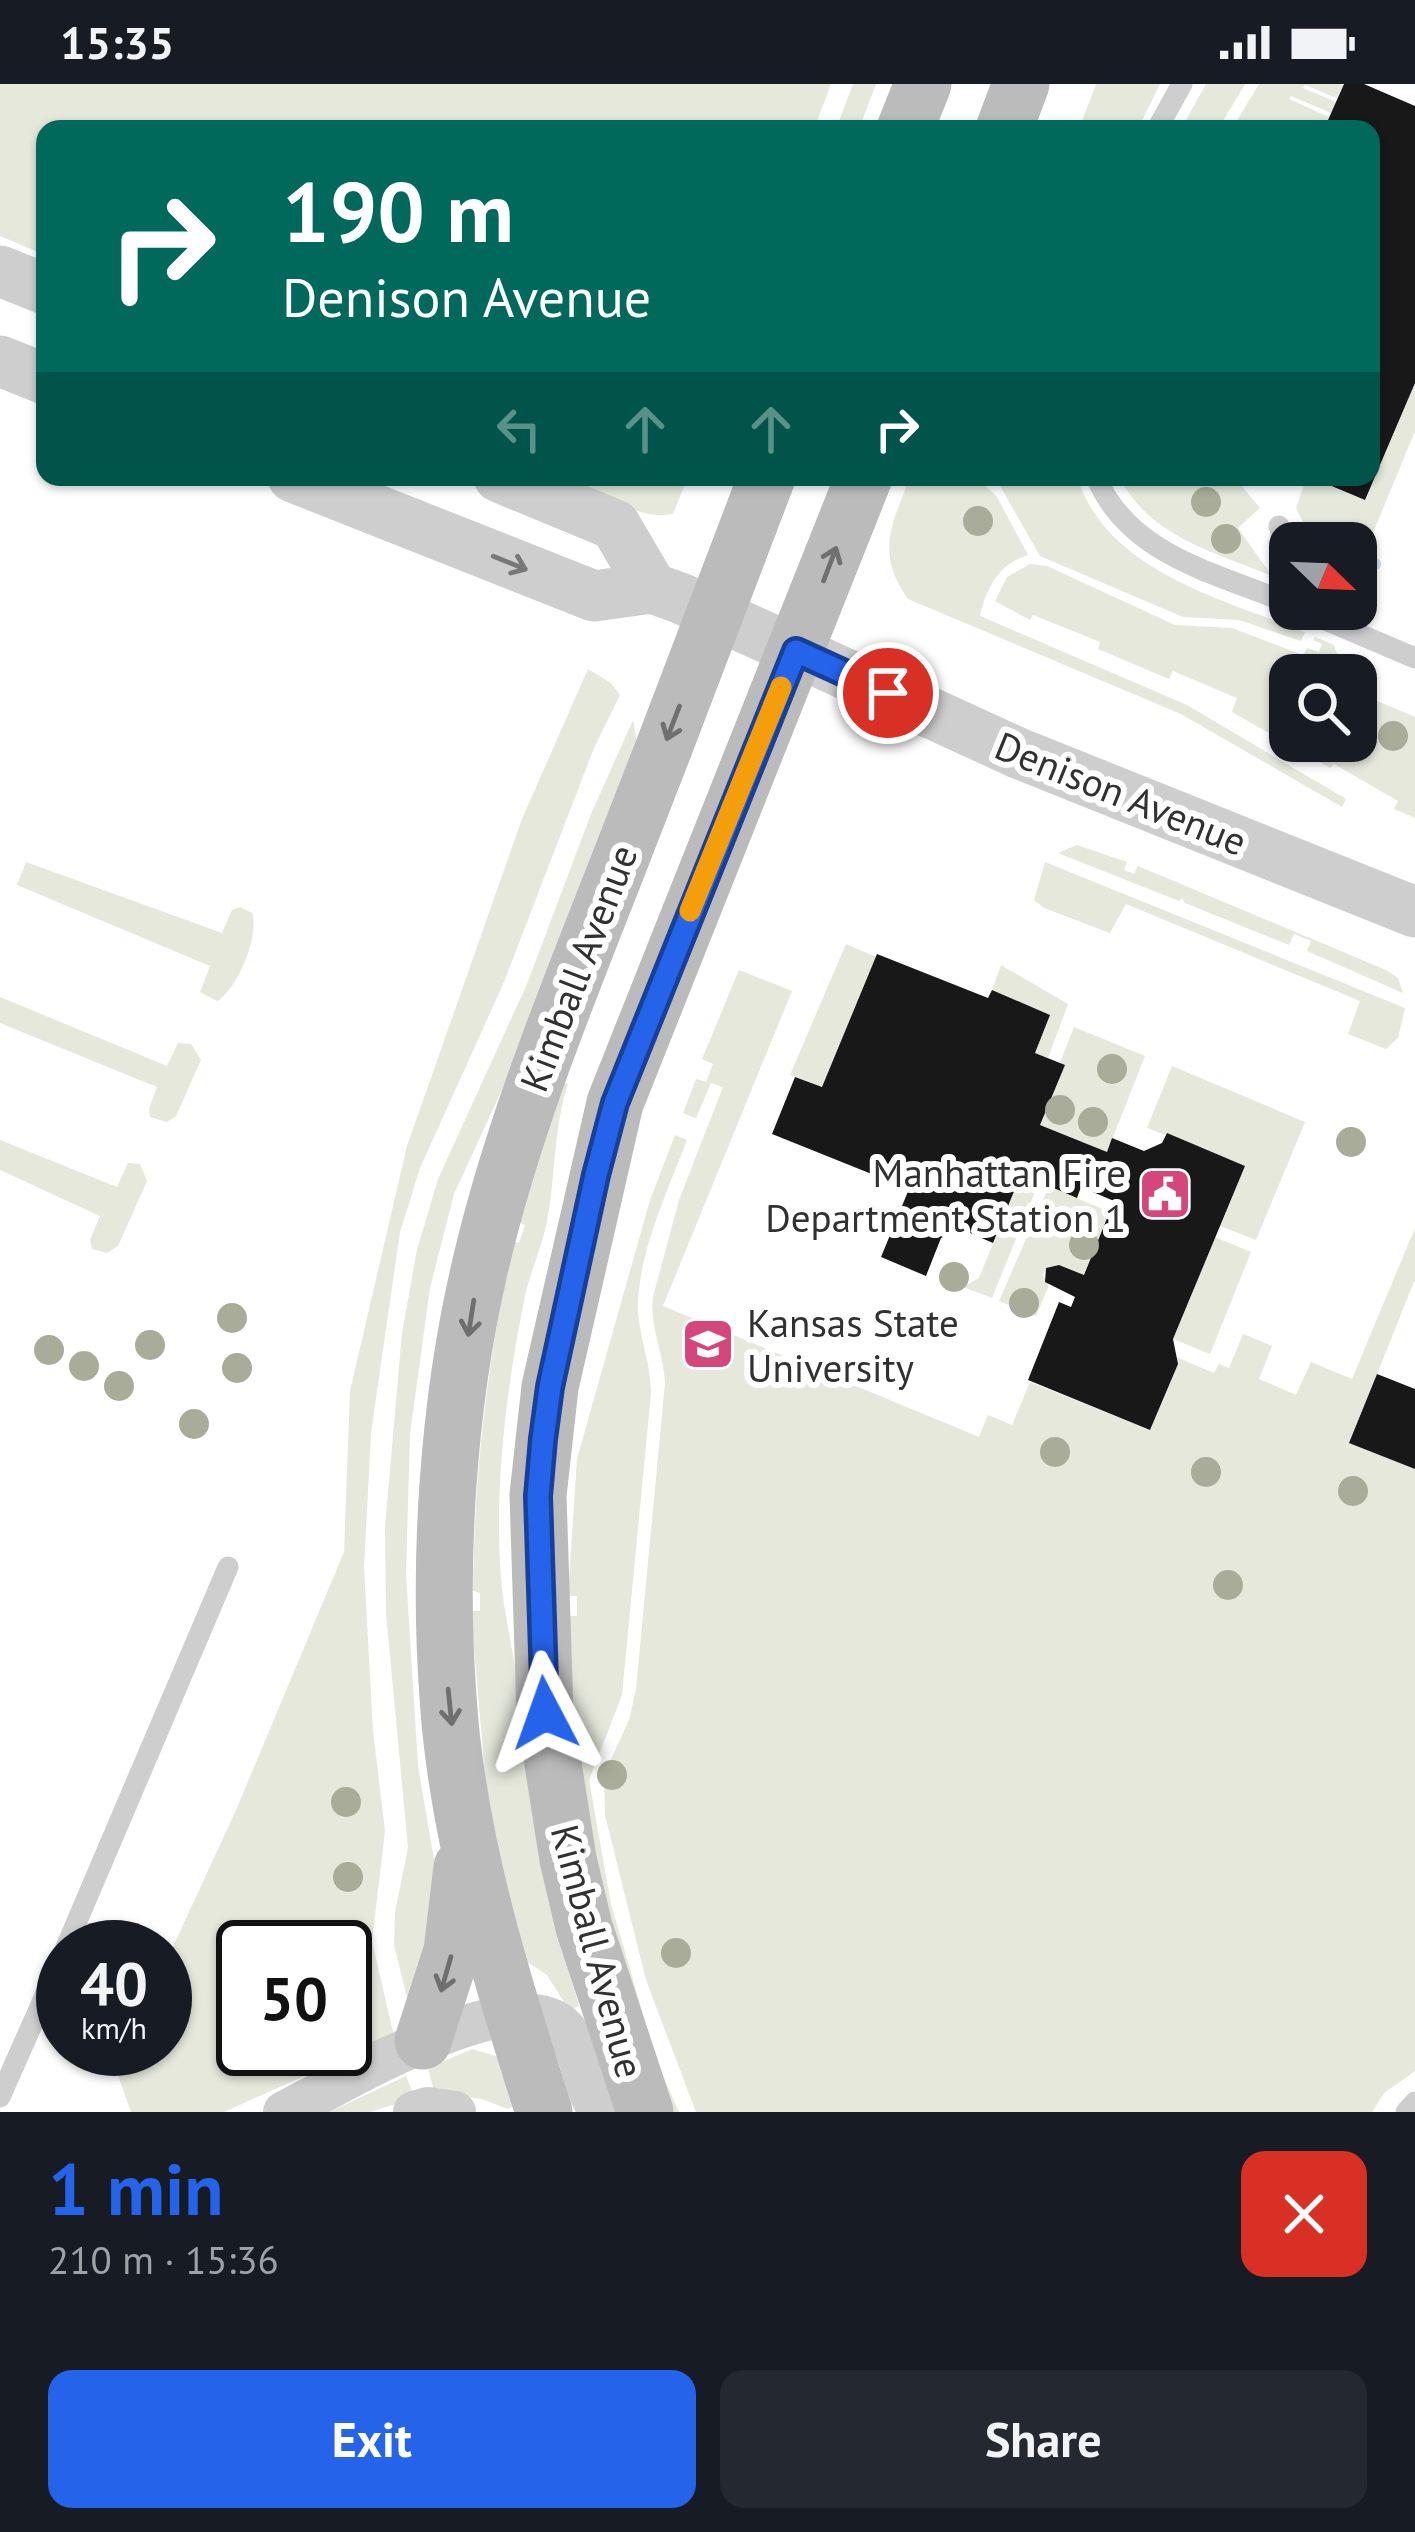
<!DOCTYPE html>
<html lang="en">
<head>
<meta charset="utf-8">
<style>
  body { margin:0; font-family:"PT Sans",sans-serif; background:#242831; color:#f1f3f6; height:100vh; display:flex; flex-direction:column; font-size:45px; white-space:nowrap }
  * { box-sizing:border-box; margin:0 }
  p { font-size:39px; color:#9ea1a6 }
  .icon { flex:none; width:66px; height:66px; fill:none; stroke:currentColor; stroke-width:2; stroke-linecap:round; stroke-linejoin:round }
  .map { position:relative; height:2028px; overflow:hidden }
  .details { display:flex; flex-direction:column; background:#171b24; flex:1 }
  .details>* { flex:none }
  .top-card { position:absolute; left:36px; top:36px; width:1344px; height:366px; border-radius:24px; box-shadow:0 3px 9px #0004; background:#00695c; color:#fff; overflow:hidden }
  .needle { width:78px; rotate:113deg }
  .tools { position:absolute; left:1269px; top:438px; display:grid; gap:24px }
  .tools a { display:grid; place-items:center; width:108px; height:108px; border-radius:24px; background:#171b24; box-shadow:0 3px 9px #0004; font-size:60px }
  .speed { position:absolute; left:36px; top:1836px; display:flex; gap:24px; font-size:60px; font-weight:700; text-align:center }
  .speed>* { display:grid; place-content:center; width:156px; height:156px; border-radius:50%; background:#171b24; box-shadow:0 3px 9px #0004; line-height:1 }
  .speed small { font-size:30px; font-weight:400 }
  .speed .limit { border:6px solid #111; border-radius:18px; background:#fff; color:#111 }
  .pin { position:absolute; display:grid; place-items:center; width:102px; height:102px; color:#fff; margin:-51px; border:6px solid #fff; border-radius:50%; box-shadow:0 3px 12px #0007 }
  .me { position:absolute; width:132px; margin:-66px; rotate:356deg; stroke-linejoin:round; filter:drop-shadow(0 0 9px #0008) }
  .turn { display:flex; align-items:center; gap:42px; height:252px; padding:0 48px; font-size:54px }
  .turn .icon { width:156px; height:156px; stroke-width:2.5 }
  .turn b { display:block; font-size:84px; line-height:102px }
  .lanes { display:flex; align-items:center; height:114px; padding:0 48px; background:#0003; justify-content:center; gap:60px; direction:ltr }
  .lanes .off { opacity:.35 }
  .round { display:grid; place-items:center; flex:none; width:126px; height:126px; border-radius:24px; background:#242831 }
  .headline { display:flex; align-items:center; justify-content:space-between; height:204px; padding:0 48px }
  h1 { font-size:72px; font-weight:600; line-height:90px; color:#2563eb }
  .button { display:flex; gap:24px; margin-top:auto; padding:24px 48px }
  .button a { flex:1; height:138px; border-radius:24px; background:#2563eb; color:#fff; font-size:48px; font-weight:600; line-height:138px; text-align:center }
  .button a+a { background:#242831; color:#f1f3f6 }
  .status { display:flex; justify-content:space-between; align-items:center; height:84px; padding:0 60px; background:#171b24; direction:ltr }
  .status svg { height:33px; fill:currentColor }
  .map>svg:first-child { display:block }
</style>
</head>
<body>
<div class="status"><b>15:35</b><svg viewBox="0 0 49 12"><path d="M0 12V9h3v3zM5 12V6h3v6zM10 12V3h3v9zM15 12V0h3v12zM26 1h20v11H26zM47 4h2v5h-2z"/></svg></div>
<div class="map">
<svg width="1415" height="2028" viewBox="0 0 1415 2028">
  <rect width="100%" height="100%" fill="#fff"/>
  <!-- green -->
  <path fill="#e5e8db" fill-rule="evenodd" d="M 0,0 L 831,0 L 814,45 L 45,45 L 45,171 L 0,152 Z
    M 853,0 L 876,0 L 859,45 L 836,45 Z
    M 1096,0 L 1160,0 L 1138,45 L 1079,45 Z
    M 1206,0 L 1245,0 L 1218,45 L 1181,45 Z
    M 1259,0 L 1339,0 L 1343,1 L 1337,14 L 1305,1 L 1303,4 L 1336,18 L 1331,29 L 1291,12 L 1289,15 L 1329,33 L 1324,45 L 1232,45 Z
    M 1415,299 L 1415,347 L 1363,473 L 1356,470 L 1356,459 L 1328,459 L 1305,449 L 1306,444 L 1296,424 L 1307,393 L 1365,416 Z
    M 568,393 L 688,393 L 673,430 C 635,437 601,407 568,393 Z
    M 910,393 L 977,393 L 997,413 L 1028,471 C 998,480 987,504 980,532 L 1187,621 L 1346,715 L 1342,723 L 1181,630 L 908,515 C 875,468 892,441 910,393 Z
    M 995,393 L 1077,393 C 1107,488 1223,515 1305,548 L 1301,557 L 1239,536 L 1183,533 L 1040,472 Z
    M 1119,393 L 1234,393 L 1260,424 L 1238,444 L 1272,492 C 1214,468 1150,453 1119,393 Z
    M 1030,480 L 1047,482 L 1175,541 L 1232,544 L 1303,571 L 1307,564 L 1319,568 L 1322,560 L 1313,556 L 1315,553 L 1334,561 L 1337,570 L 1328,591 L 1290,591 L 1290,657 L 1356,657 L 1356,608 L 1415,633 L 1415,734 L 1394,725 L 1398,717 L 1334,680 L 1330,684 L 1232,628 L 1237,614 L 1173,587 L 1169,595 L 1098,565 L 1100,558 L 1033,531 L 1030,536 L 995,517 L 1007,493 Z
    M 588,585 L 611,599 L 620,611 L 594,664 L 504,898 L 420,1084 L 400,1148 L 371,1349 L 364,1483 L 373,1647 L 385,1747 L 372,1857 L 393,1948 L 353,1970 L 224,2028 L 131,2028 L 116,1986 L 126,1965 L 165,1965 L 165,1880 L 237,1724 L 344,1468 L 350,1307 L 407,1062 L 522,735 ZM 243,1863 L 345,1863 L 345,1965 L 243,1965 Z
    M 633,636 L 638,664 L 525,956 L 454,1110 L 430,1204 L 410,1350 L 406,1490 L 418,1682 L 439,1805 L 411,1929 L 394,1861 L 395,1828 L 408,1764 L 386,1529 L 385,1443 L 402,1249 L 417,1166 L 438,1095 L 527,900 L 591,730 Z
    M 1077,761 L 1127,778 L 1124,786 L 1134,790 L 1138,782 L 1386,886 L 1398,894 L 1403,909 L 1307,867 L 1311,857 L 1294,850 L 1289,861 L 1185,819 L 1182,814 L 1179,817 L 1058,769 Z
    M 26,778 L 222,849 L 232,826 L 240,823 L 252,829 C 260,851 237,906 217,917 L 200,908 L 210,882 L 17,801 Z
    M 1045,778 L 1405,924 L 1398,954 L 1386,965 L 1348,950 L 1360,917 L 1126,820 L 1110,849 L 1044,824 L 1034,816 Z
    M 846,860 L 876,873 L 822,1003 L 790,991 Z
    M 1001,881 L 1068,920 L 1048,974 L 1035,969 L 1050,931 L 992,906 Z
    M 739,886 L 792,907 L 663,1222 L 979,1353 L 988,1331 L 1012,1341 L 1030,1298 L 1150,1346 L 1176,1273 L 1214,1289 L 1219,1280 L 1229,1284 L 1243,1250 L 1272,1262 L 1259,1295 L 1296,1311 L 1311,1278 L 1352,1295 L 1415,1144 L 1415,1195 L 1350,1358 L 1415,1385 L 1415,1987 L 1384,2009 L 1372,2028 L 696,2028 L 646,1896 L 605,1731 L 604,1691 L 629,1636 L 636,1605 L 665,1299 C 664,1270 649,1241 653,1213 L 679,1116 L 723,1003 L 711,999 L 696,1034 L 683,1029 L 696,995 L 706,998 L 713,980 L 702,975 Z
    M 0,913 L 167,982 L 178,959 L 191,960 L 201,976 L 176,1032 L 167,1038 L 150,1033 L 149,1025 L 157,1003 L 0,939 Z
    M 1074,943 L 1145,972 L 1107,1068 L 1040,1041 L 1064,982 L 1060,979 Z
    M 1172,982 L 1305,1038 L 1256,1156 L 1220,1142 L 1245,1082 L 1147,1044 Z
    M 562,998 L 568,1000 C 553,1045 556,1091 547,1137 C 542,1164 529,1190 524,1217 C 505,1311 491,1426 504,1521 L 569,1888 L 579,1922 L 569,1926 L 547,1891 L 521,1874 L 487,1713 L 473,1552 L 473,1527 L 480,1527 L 480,1509 L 473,1507 C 474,1388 488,1274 513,1157 L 519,1159 L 525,1141 L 517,1138 Z
    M 675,1051 L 687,1056 C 668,1106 641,1163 638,1217 C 636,1246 651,1276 651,1309 L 622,1611 L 589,1696 L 611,1820 L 656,1975 L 652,1977 L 658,1993 L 663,1992 L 679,2028 L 672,2028 L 648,1970 C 625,1899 600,1828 587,1755 C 574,1681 571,1607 568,1532 L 577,1532 L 577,1512 L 568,1512 L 577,1375 L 650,1116 Z
    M 0,1056 L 117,1103 L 128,1079 L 140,1080 L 147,1097 L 118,1162 L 107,1169 L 92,1165 L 90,1156 L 100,1132 L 0,1086 Z
    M 1021,1090 L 1039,1098 L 992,1214 L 963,1203 L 979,1194 Z
    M 1049,1102 L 1109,1128 L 1084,1191 L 1059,1181 L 1046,1184 L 1043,1191 L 1049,1201 L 1036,1232 L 999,1217 Z
    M 1215,1153 L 1251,1168 L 1210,1270 L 1173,1255 Z
    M 472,1965 L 499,1973 L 514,2022 L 508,2025 L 482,2015 L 434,2008 L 428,1984 Z
    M 406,1992 L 415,2014 L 370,2028 L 329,2028 Z"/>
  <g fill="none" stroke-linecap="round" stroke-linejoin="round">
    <!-- stream -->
    <path stroke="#cae3e6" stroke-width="12" d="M 1303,451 L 1322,459
      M 1356,473 L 1375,480"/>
  </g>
  <!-- building -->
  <path fill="#181818" d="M 1344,0 L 1364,0 L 1415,22 L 1415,299 L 1365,416 L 1310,393 L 1371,393 L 1371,45 L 1324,45 Z
    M 877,870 L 988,914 L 992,906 L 1050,931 L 1035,969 L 1065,981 L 1040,1041 L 1107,1068 L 1112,1054 L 1144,1067 L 1162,1059 L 1167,1049 L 1245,1082 L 1173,1255 L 1178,1280 L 1150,1346 L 1028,1296 L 1059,1218 L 1071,1223 L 1075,1213 L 1045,1198 L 1046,1184 L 1059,1181 L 1084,1191 L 1114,1117 L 1081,1103 L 1077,1114 L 1021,1090 L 993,1159 L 961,1145 L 941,1154 L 926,1192 L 881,1173 L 909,1105 L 772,1050 L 795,993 L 822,1003 Z
    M 1377,1290 L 1415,1305 L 1415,1385 L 1349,1359 Z"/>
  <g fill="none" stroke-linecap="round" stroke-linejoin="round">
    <!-- service -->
    <path stroke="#cecece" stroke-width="21" d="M 1157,45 L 1182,0
      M 1096,393 C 1130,473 1218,489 1290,520
      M 1279,442 L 1290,483
      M 1300,525 L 1415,574
      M 66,1863 L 228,1483
      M 0,2013 L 63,1871
      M 1406,2028 L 1415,2018"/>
    <!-- minor -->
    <path stroke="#cecece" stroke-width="42" d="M 284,2028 C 337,2002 514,1893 564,1944 C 582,1962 582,2006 601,2028
      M 414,2028 L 428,2024 L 455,2028"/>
    <!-- tertiary -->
    <path stroke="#cecece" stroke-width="51" d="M 0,187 L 45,205
      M 0,277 L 45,295
      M 293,393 L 594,512 L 652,504 L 680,514 L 1018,669 L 1415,828
      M 499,393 L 615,441 L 652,504"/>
    <!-- secondary -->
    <path stroke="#bbb" stroke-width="57" d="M 905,45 L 923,0
      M 1004,45 L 1021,0
      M 423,1957 L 452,1867 L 462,1783
      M 544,2028 C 501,1894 457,1754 448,1613 C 438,1476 448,1321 479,1187 C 511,1047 565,917 617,784 C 668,654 718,523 767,393
      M 645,2028 L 584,1843 L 568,1775 L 545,1629 L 538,1411 L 550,1303 L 615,1019 L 864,393"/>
  </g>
  <!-- trees -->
  <g fill="#a8ac98">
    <circle cx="1206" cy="418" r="15"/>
    <circle cx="978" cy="437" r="15"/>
    <circle cx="1226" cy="455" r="15"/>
    <circle cx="1393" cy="652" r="15"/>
    <circle cx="1112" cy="985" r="15"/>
    <circle cx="1060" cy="1026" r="15"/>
    <circle cx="1093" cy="1038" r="15"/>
    <circle cx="1351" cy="1058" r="15"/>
    <circle cx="1084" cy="1161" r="15"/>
    <circle cx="954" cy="1193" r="15"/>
    <circle cx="1024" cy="1219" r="15"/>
    <circle cx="232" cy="1234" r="15"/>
    <circle cx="150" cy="1261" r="15"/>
    <circle cx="49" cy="1266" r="15"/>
    <circle cx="84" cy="1282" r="15"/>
    <circle cx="237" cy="1284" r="15"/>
    <circle cx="119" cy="1302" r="15"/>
    <circle cx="194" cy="1340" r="15"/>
    <circle cx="1055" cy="1368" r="15"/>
    <circle cx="1206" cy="1388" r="15"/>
    <circle cx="1353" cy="1407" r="15"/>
    <circle cx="1228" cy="1501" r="15"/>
    <circle cx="612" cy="1691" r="15"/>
    <circle cx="346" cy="1718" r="15"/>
    <circle cx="348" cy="1793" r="15"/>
    <circle cx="676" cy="1869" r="15"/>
  </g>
  <!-- one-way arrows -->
  <defs><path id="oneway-shaft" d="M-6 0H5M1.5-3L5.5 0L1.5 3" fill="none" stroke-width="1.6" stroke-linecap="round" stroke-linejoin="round" transform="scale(3)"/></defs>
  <use stroke="#787878" href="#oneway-shaft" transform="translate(510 479) rotate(22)"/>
  <g stroke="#6f6f6f">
    <use href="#oneway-shaft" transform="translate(830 480) rotate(-69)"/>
    <use href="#oneway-shaft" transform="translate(673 639) rotate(111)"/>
    <use href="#oneway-shaft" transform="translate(471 1234) rotate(99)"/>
    <use href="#oneway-shaft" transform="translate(450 1623) rotate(84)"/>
    <use href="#oneway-shaft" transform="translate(446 1890) rotate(106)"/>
  </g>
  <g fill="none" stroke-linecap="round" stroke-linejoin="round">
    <!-- route casing -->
    <g stroke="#184099" stroke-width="30">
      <path id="route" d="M 545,1629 L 538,1412 L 543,1355 L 550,1303 L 596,1091 L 615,1019 L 796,567 L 888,609"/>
    </g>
    <!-- route -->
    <use href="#route" stroke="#2563eb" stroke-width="21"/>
    <!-- slow -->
    <path stroke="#f59e0b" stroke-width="21" d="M 690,827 L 781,603"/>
  </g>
  <!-- icons -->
  <defs>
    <g id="civic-square" transform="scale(2.7)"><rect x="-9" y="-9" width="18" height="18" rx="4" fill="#d5477a" stroke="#fff"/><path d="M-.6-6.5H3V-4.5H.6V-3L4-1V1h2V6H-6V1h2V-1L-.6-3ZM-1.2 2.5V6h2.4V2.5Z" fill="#fff"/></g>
    <g id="university-square" transform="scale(2.7)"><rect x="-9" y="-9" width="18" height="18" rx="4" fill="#d5477a" stroke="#fff"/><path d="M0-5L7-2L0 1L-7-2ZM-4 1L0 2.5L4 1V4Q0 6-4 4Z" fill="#fff"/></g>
  </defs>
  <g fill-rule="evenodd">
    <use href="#civic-square" x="1165" y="1110"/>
    <use href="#university-square" x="708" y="1260"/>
  </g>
  <g text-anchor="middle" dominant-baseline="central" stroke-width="12" stroke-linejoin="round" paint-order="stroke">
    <!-- street labels -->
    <g font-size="39" fill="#313131" stroke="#fff">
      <text transform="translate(1121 709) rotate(22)">Denison Avenue</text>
      <text transform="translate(578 884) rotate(-69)">Kimball Avenue</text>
      <text transform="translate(598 1867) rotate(75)">Kimball Avenue</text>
    </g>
    <!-- poi labels -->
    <g font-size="39" fill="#313131" stroke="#fff" text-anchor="end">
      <text x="1126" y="1088">Manhattan Fire<tspan x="1126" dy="45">Department Station 1</tspan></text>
      <text x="747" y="1238" text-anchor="start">Kansas State<tspan x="747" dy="45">University</tspan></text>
    </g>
  </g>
</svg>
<div class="tools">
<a><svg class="needle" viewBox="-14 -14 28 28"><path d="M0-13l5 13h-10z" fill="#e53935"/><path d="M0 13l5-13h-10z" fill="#9ea1a6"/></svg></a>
<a><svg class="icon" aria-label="search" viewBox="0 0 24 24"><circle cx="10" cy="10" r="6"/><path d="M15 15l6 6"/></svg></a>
</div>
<div class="speed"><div>40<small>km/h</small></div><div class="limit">50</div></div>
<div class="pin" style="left:888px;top:609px;background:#d93025"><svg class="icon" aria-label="arrive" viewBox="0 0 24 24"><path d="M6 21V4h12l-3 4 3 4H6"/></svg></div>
<svg class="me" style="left:545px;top:1629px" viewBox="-20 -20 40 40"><path d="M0-17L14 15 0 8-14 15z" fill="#2563eb" stroke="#fff" stroke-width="4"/></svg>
<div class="top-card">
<div class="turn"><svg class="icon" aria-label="right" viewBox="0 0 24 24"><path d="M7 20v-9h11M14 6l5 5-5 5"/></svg><div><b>190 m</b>Denison Avenue</div></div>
<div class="lanes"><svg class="icon off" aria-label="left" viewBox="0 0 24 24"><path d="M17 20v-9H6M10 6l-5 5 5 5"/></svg><svg class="icon off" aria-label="ahead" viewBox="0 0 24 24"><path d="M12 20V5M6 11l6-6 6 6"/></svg><svg class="icon off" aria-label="ahead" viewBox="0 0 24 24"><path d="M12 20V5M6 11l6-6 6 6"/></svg><svg class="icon" aria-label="right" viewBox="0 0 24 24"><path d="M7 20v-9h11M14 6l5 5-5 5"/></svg></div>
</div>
</div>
<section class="details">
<div class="headline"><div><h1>1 min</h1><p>210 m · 15:36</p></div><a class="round" style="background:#d93025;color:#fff"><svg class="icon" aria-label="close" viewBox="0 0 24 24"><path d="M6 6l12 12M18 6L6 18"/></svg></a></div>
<div class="button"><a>Exit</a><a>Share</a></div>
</section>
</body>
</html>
